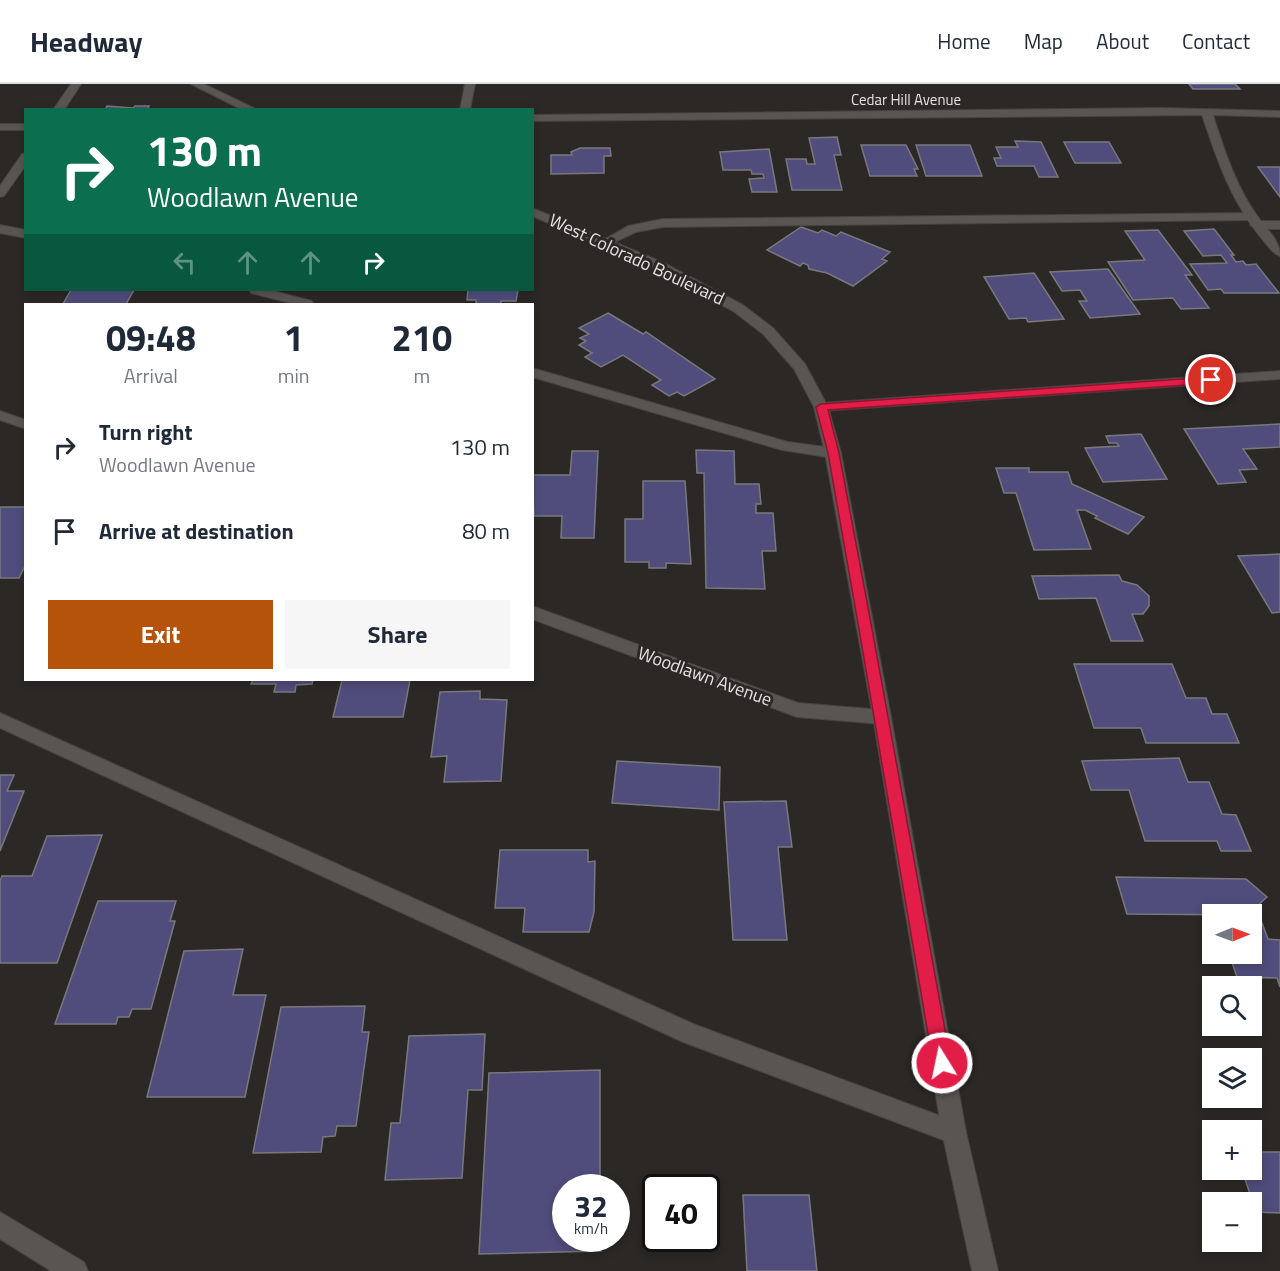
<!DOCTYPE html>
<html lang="en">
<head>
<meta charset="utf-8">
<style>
  body { margin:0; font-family:"Titillium Web",sans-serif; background:#f6f6f7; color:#1f2937; height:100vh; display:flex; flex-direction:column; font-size:22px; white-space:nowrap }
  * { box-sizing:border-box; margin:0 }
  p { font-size:20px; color:#747a83 }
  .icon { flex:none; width:33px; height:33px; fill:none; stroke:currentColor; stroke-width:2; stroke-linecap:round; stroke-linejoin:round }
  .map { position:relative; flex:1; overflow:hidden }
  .drawer { position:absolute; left:24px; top:219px; width:510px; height:378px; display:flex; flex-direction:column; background:#fff; border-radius:0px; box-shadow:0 3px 9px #0003 }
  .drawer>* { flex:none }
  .top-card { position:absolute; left:24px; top:24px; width:510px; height:183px; border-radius:0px; box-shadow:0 3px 9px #0003; background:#0b6e4f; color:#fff; overflow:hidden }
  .needle { width:39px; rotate:89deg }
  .buttons { position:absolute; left:1202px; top:820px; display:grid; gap:12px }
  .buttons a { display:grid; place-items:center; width:60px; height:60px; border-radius:0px; background:#fff; box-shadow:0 3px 9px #0003; font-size:30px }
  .speed { position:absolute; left:552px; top:1090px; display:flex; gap:12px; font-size:30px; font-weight:700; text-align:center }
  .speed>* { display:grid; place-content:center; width:78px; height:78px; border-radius:50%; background:#fff; box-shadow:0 3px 9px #0003; line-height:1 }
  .speed small { font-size:15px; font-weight:400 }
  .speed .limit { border:3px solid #111; border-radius:9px; background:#fff; color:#111 }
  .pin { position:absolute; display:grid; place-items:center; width:51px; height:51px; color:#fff; margin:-26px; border:3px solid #fff; border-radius:50%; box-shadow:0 2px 6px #0007 }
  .me { position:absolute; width:66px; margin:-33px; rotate:350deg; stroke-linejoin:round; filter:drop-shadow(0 0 4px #0008) }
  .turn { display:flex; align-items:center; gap:21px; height:126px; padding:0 24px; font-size:27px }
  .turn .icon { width:78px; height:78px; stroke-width:2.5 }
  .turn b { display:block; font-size:42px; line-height:51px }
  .lanes { display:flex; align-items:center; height:57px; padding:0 24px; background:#0003; justify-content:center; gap:30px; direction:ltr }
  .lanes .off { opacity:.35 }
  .eta { display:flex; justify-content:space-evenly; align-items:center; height:102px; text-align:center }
  .eta b { font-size:36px; font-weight:700; line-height:42px }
  .cta { display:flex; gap:12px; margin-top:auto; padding:12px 24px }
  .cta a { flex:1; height:69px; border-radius:0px; background:#b45309; color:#fff; font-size:24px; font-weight:700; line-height:69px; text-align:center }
  .cta a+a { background:#f6f6f7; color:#1f2937 }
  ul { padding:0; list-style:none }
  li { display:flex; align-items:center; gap:18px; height:84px; padding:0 24px }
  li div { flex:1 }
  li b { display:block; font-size:22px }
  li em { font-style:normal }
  header { display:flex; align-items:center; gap:36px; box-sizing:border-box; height:84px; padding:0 30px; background:#fff; border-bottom:2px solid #e0e1e3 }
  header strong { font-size:28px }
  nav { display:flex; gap:33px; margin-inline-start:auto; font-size:21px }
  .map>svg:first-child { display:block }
</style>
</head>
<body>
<header>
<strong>Headway</strong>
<nav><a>Home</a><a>Map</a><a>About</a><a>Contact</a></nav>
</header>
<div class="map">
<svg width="1280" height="1187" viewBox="0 0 1280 1187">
  <rect width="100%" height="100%" fill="#2c2826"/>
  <!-- building -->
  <path fill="#504d7c" stroke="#78787c" stroke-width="1.5" d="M 1189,0 L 1235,0 L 1240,5 L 1193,5 Z
    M 107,22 L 133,24 L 135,22 L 149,22 L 147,26 L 105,26 Z
    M 837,53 L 841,71 L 834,71 L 842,106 L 792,106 L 786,75 L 806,75 L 807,80 L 815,80 L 809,54 Z
    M 1015,57 L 1041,58 L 1058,93 L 1039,93 L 1034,82 L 997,82 L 994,74 L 1001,74 L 996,63 L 1018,63 Z
    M 1064,58 L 1109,58 L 1121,79 L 1075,79 Z
    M 861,61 L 906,61 L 918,85 L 914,85 L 917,92 L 870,92 Z
    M 916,61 L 970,61 L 982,92 L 926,92 Z
    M 580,64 L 610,64 L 611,72 L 604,72 L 604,89 L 551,90 L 551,71 L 572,71 L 571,68 Z
    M 769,65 L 777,108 L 752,108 L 749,95 L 764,94 L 763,90 L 752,90 L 751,86 L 723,86 L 720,68 Z
    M 1258,83 L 1280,83 L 1280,113 Z
    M 801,143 L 818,149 L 822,146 L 836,152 L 841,148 L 890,168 L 882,175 L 887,177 L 853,202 L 827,189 L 809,185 L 808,181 L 803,179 L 800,182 L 767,166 Z
    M 1214,145 L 1234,171 L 1231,171 L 1236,178 L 1243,177 L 1246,181 L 1256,180 L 1279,209 L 1224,209 L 1221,205 L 1208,206 L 1190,180 L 1227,179 L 1221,171 L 1203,172 L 1184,147 Z
    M 1158,146 L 1192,191 L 1185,191 L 1209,224 L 1181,225 L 1173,214 L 1133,216 L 1108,178 L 1145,176 L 1125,147 Z
    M 1108,185 L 1140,230 L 1090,234 L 1079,217 L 1087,217 L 1080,206 L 1062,207 L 1050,188 Z
    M 1034,189 L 1064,235 L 1028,238 L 1026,234 L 1009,235 L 984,193 Z
    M 71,206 L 134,206 L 126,220 L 63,220 Z
    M 468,206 L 518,206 L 516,217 L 501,217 L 501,220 L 476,220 L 476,216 L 467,216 Z
    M 608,229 L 643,250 L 646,248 L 715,295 L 684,312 L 677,308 L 669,312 L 652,301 L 661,296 L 623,271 L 601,283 L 585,273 L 592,269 L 579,261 L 586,257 L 580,254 L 589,250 L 579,244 Z
    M 1280,340 L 1280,363 L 1243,365 L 1257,385 L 1239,386 L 1246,398 L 1218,400 L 1184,345 Z
    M 1141,350 L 1167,395 L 1103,398 L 1085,364 L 1119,362 L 1117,359 L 1109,359 L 1106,352 Z
    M 696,366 L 734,367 L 735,400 L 759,400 L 761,420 L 756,420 L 756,429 L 773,429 L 776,467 L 762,467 L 765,505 L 706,504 L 704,389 L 697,389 Z
    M 572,367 L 598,367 L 594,454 L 561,454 L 562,432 L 534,432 L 532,391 L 570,391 Z
    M 996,384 L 1029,384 L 1029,388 L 1068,388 L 1072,400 L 1144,433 L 1128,450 L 1095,434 L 1097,432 L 1085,426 L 1077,426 L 1091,465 L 1034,466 L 1016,409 L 1004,409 Z
    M 643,397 L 685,397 L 691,480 L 666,479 L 666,484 L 649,484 L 649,478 L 625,478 L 625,435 L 643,435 Z
    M 0,423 L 26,423 L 26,480 L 19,494 L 0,494 Z
    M 1280,470 L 1280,528 L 1272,529 L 1238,472 Z
    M 1119,491 L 1122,497 L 1137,501 L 1149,512 L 1149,522 L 1143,530 L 1132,530 L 1143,557 L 1111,557 L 1096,514 L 1039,515 L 1032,492 Z
    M 1074,580 L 1172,580 L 1186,614 L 1206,614 L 1212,630 L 1227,630 L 1239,659 L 1146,659 L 1141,644 L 1094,644 Z
    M 253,596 L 313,596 L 312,600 L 296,601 L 295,608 L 274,608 L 276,600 L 251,600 Z
    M 342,596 L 410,596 L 403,633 L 333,633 Z
    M 480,607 L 480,615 L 507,616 L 501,697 L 444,698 L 447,672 L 431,673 L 440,608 Z
    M 1179,674 L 1188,698 L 1209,698 L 1222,730 L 1236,731 L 1251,767 L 1221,767 L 1217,757 L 1145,757 L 1129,706 L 1091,706 L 1082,677 Z
    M 617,677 L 720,683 L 719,726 L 612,719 Z
    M 0,691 L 14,691 L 7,707 L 24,707 L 0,767 Z
    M 786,717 L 792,763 L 778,763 L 787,856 L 733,856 L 724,718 Z
    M 102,751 L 57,879 L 0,879 L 0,797 L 2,792 L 32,792 L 47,752 Z
    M 500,766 L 588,766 L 588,778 L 595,777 L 594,828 L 589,848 L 523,848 L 525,824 L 495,824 Z
    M 1116,793 L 1246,795 L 1267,813 L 1256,823 L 1268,855 L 1280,856 L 1280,903 L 1277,894 L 1237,893 L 1229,870 L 1251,870 L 1251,831 L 1127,830 Z
    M 98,817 L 176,817 L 170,837 L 175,837 L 151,925 L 132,925 L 129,933 L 118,933 L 116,940 L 55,940 Z
    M 243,865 L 233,911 L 266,911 L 245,1013 L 147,1013 L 184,867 Z
    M 365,922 L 362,948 L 369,948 L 356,1042 L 337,1042 L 335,1052 L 323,1053 L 321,1068 L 253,1069 L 281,923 Z
    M 485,950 L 482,1006 L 468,1006 L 462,1094 L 385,1096 L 391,1039 L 400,1039 L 409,952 Z
    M 600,986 L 600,1104 L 566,1104 L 566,1155 L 601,1155 L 601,1167 L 479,1170 L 489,989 Z
    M 1251,1068 L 1280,1068 L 1280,1129 L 1256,1128 L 1242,1086 L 1251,1086 Z
    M 743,1111 L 809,1111 L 817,1187 L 747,1187 Z"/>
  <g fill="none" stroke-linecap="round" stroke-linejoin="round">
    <!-- lane casing -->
    <g stroke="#464341" stroke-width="2">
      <path id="lane" d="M 0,40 L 26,40 L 26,46 L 0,46 Z
        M 1250,129 L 1256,133 L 1254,136 L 663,143 L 636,148 L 606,162 L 600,158 L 628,142 L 663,135 Z
        M 1280,137 L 1280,145 L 1256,145 L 1250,141 L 1256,137 Z
        M 0,141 L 26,146 L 26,154 L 0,149 Z
        M 250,206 L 269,206 L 312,217 L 314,220 L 294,220 L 251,209 Z
        M 532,284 L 788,358 L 833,364 L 841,369 L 833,374 L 782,366 L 532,293 Z
        M 0,629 L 696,941 L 962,1040 L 966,1048 L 962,1056 L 954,1060 L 683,958 L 0,644 Z"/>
    </g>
    <!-- street casing -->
    <g stroke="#464341" stroke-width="2">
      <path id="street" d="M 71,0 L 81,0 L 64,26 L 53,26 Z
        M 191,0 L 204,0 L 258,26 L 243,26 Z
        M 1162,24 L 1280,27 L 1280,33 L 1213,31 C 1225,68 1237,106 1261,137 C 1270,149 1280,157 1280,172 C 1273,170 1268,162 1263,156 C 1232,120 1217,76 1202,31 L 532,37 L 532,31 Z
        M 26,69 L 26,81 L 4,112 L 0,113 L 0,102 L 22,70 Z
        M 1280,287 L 1280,295 L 821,327 L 814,323 L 821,319 Z
        M 0,327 L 26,336 L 26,345 L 0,336 Z
        M 532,522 L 798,619 L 882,626 L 889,628 L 891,633 L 889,638 L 882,640 L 797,633 L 532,535 Z
        M 0,1128 L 84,1178 L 88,1187 L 51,1187 L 0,1155 Z"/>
    </g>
    <!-- secondary casing -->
    <g stroke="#464341" stroke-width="2">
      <path id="secondary" d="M 465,0 L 475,0 L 470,26 L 460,26 Z
        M 532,124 L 662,178 L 743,221 L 773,244 L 805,280 L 828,323 L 841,369 L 891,633 L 966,1048 L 998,1187 L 972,1187 L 942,1048 L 873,633 L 825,369 L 814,323 L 794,285 L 763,250 L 733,227 L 654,184 L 532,132 Z"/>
    </g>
    <!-- lane -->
    <use href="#lane" fill="#595552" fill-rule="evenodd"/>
    <!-- street -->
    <use href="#street" fill="#595552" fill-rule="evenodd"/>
    <!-- secondary -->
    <use href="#secondary" fill="#595552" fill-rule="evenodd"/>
  </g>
  <!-- route -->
  <path fill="#e11d48" stroke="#92132f" stroke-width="1.5" d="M 1211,293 L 1217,296 L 1215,299 L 828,326 L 839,369 L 872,545 L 951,979 L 948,985 L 942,987 L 936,985 L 933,979 L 859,545 L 828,369 L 816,323 L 821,320 Z"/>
  <g text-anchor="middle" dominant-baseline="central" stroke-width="6" stroke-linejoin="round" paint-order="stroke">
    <!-- far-street labels -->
    <g font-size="15" fill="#e5e2e1" stroke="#2c2826">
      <text x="906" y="15">Cedar Hill Avenue</text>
    </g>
    <!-- street labels -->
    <g font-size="18" fill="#e5e2e1" stroke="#2c2826">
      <text transform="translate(637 175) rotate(25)">West Colorado Boulevard</text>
      <text transform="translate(705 592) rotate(20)">Woodlawn Avenue</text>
    </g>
  </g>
</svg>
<div class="buttons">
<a><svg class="needle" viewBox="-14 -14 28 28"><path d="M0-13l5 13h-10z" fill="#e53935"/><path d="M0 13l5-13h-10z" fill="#747a83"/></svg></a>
<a><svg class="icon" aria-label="search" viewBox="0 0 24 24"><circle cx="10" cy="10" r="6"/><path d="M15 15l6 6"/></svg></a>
<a><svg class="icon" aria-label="layers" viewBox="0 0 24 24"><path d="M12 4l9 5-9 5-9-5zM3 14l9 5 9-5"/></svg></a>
<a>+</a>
<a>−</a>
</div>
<div class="speed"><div>32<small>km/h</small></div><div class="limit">40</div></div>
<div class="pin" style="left:1211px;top:296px;background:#d93025"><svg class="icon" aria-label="arrive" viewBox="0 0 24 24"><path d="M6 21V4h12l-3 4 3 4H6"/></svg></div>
<svg class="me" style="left:942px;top:979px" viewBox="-20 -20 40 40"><circle r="17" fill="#e11d48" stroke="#fff" stroke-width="3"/><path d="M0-11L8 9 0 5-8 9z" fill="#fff"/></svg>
<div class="top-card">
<div class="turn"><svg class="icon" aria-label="right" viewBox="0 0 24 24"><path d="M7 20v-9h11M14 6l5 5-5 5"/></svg><div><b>130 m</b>Woodlawn Avenue</div></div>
<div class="lanes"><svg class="icon off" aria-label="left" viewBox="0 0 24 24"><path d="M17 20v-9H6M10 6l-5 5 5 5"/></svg><svg class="icon off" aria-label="ahead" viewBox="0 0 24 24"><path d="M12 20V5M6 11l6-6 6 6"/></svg><svg class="icon off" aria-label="ahead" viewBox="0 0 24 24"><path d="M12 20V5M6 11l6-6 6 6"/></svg><svg class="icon" aria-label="right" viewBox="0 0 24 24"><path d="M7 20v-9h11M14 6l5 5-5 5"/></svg></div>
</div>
<section class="drawer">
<div class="eta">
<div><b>09:48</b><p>Arrival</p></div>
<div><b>1</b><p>min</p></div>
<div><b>210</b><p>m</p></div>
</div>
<ul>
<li><svg class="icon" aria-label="right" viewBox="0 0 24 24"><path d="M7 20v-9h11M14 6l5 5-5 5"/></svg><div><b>Turn right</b><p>Woodlawn Avenue</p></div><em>130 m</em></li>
<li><svg class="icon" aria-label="arrive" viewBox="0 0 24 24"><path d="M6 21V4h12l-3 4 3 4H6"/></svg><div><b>Arrive at destination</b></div><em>80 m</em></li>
</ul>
<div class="cta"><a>Exit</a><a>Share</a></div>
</section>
</div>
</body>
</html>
